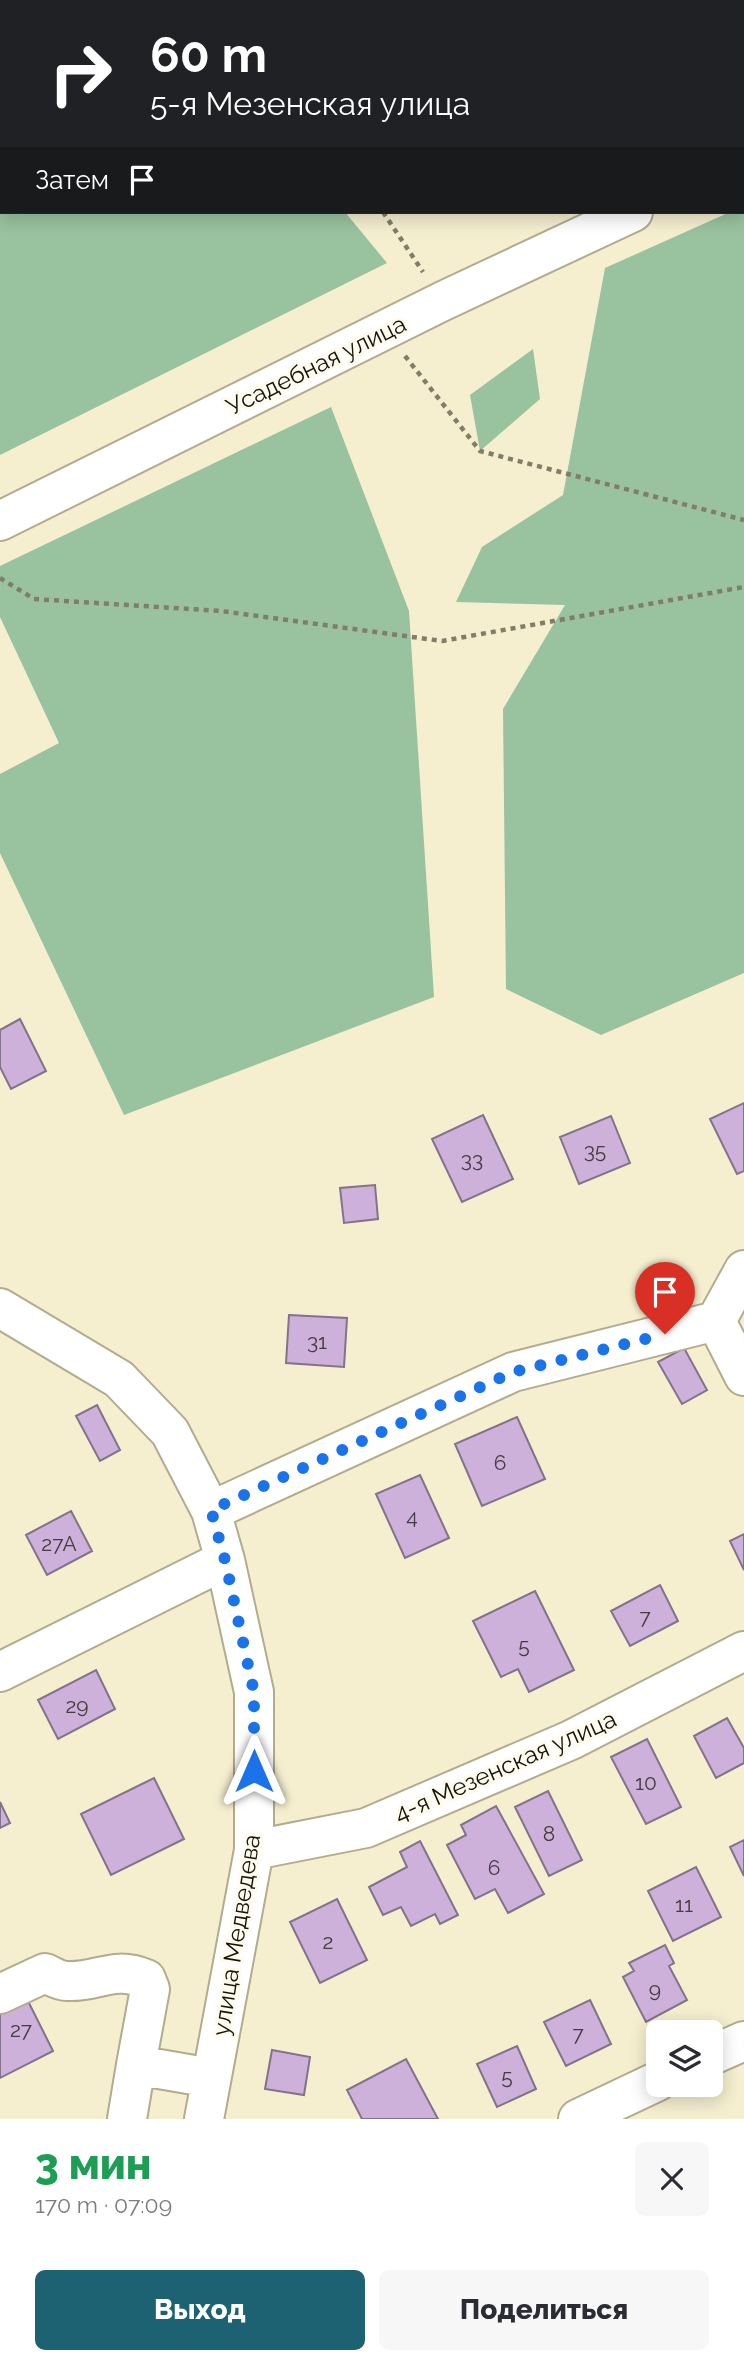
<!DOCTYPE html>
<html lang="ru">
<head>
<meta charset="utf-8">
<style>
  body { margin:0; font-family:Raleway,sans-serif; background:#f7f7f7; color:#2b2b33; height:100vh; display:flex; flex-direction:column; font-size:26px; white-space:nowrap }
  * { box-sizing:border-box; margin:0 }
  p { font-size:23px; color:#7c7c81 }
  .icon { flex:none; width:38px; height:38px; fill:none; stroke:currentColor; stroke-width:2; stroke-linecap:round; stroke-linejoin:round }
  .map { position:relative; height:2119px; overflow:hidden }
  .panel { display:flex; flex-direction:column; background:#fff; flex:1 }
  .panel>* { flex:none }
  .banner { position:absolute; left:0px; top:0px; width:746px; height:214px; box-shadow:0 4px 18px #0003; background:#202124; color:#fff; overflow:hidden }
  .buttons { position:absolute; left:646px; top:2020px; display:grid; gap:14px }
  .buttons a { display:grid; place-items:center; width:77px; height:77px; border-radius:10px; background:#fff; box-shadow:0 4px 18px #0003; font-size:35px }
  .pin { position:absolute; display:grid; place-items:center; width:60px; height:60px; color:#fff; margin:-72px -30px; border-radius:50% 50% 50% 0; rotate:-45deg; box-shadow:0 0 7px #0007 }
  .pin .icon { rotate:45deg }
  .me { position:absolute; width:77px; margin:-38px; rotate:0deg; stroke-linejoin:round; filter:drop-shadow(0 0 5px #0008) }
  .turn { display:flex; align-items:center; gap:24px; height:147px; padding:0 35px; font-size:32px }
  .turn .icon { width:91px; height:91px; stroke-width:2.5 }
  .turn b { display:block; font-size:49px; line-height:60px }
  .then { display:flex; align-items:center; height:66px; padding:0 35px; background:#0003; gap:14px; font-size:26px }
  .round { display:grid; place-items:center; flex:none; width:74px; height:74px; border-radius:10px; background:#f7f7f7 }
  .headline { display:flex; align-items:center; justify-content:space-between; height:119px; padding:0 35px }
  h1 { font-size:42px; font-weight:800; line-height:52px; color:#1e9e55 }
  .primary-button { display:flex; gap:14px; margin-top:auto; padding:14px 35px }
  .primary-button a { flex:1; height:80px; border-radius:10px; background:#1c6273; color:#fff; font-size:28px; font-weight:800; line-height:80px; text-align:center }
  .primary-button a+a { background:#f7f7f7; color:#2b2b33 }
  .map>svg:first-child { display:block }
</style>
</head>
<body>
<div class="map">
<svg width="744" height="2119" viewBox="0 0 744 2119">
  <rect width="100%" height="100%" fill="#f5efd0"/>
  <!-- forest -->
  <path fill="#99c29f" d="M 0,0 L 173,0 L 174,2 L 2,2 L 2,212 L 345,212 L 387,263 L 0,455 Z
    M 744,206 L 744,973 L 601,1035 L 506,989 L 503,709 L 565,605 L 456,602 L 482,547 L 563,495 L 605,268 L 730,212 L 744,212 Z
    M 533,349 L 540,399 L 480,451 L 470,395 Z
    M 331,407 L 409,611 L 434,997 L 124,1115 L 0,853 L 0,774 L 59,743 L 0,617 L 0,566 Z"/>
  <!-- building -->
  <path fill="#cdb1db" stroke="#82728a" stroke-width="2" d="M 20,1019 L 46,1071 L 11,1089 L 0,1067 L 0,1030 Z
    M 744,1103 L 744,1171 L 737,1174 L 710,1119 Z
    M 483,1115 L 513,1179 L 462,1202 L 432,1139 Z
    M 611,1116 L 630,1163 L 579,1184 L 560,1137 Z
    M 375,1185 L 378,1219 L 344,1223 L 340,1188 Z
    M 289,1315 L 347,1318 L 344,1367 L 286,1363 Z
    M 684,1348 L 707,1390 L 682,1404 L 658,1362 Z
    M 97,1405 L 120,1450 L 100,1461 L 76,1416 Z
    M 517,1417 L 545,1479 L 482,1506 L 455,1444 Z
    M 420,1475 L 449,1538 L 405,1558 L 376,1494 Z
    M 71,1511 L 92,1551 L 47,1575 L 26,1535 Z
    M 744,1534 L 744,1570 L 730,1541 Z
    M 660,1585 L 678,1621 L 630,1646 L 611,1611 Z
    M 535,1591 L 574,1670 L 529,1692 L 518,1669 L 501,1677 L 473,1621 Z
    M 96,1670 L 115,1709 L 58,1739 L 38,1700 Z
    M 727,1718 L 744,1748 L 744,1763 L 716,1778 L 694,1736 Z
    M 647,1739 L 681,1807 L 646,1824 L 611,1757 Z
    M 154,1778 L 184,1839 L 111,1875 L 81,1814 Z
    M 548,1791 L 582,1860 L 549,1876 L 515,1807 Z
    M 0,1802 L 10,1823 L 0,1828 Z
    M 496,1806 L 544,1894 L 508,1913 L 495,1889 L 475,1899 L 447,1845 L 466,1835 L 461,1825 Z
    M 744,1840 L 744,1876 L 730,1847 Z
    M 420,1841 L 458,1915 L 440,1924 L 435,1914 L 411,1926 L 401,1907 L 383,1915 L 369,1887 L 407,1867 L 400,1852 Z
    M 696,1867 L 721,1917 L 673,1941 L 648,1891 Z
    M 337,1899 L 367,1960 L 320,1983 L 290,1922 Z
    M 665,1945 L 674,1963 L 669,1966 L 687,2000 L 646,2022 L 623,1977 L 634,1971 L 629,1963 Z
    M 25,1995 L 53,2051 L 0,2078 L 0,2007 Z
    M 590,2000 L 611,2044 L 566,2066 L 544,2022 Z
    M 517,2046 L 536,2089 L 497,2107 L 477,2064 Z
    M 272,2050 L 310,2057 L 304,2095 L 265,2089 Z
    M 406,2059 L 438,2119 L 362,2119 L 347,2090 Z"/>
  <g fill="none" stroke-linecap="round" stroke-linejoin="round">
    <!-- minor casing -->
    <g stroke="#b1ac8e" stroke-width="42">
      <path id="minor" d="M 0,521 L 443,301 L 633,212
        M 0,1308 L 119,1379 L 170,1432 L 211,1511 L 225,1560 L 254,1692 L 254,1850 L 204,2119
        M 716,1321 L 744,1376
        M 716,1321 L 744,1270
        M 211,1511 L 513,1372 L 716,1321
        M 0,1672 L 225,1560
        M 254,1850 L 366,1828 L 571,1740 L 744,1651
        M 0,1994 L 45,1973 C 52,1976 59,1981 67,1981 C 97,1983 113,1965 146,1979 L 150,1989 L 136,2065 L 211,2078
        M 710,2056 L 744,2041
        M 127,2119 L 136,2065
        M 578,2119 L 658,2081"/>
    </g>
    <!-- path -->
    <path stroke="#817d68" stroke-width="4.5" stroke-dasharray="5 5" stroke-linecap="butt" d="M 244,0 L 245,2
      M 744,180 L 744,181
      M 383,212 L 423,272
      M 405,356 L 480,451 L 744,520
      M 0,578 L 34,599 L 221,611 L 442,641 L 744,587"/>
    <!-- minor -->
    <use href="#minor" stroke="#fff" stroke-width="38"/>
  </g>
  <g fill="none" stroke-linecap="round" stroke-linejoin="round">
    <!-- route -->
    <path stroke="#1a73e8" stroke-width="12" stroke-dasharray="0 21.6" d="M 254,1771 L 254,1692 L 225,1560 L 211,1510 L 513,1372 L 665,1334"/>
  </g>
  <g text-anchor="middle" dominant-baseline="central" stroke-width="7" stroke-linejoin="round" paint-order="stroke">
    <!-- number labels -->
    <g font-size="21" fill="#443c3e">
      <text x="595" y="1150">35</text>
      <text x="472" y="1159">33</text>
      <text x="317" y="1341">31</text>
      <text x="500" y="1462">6</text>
      <text x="412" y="1516">4</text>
      <text x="59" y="1543">27А</text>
      <text x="645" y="1616">7</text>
      <text x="524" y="1645">5</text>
      <text x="77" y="1705">29</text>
      <text x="646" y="1782">10</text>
      <text x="549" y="1833">8</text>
      <text x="494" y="1867">6</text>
      <text x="684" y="1904">11</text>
      <text x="328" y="1941">2</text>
      <text x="655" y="1989">9</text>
      <text x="21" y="2029">27</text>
      <text x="578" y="2033">7</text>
      <text x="507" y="2076">5</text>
    </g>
    <!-- street labels -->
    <g font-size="24" fill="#17150a" stroke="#fefcf0">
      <text transform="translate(316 365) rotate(-26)">Усадебная улица</text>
      <text transform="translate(505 1766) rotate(-24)">4-я Мезенская улица</text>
      <text transform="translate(236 1935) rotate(-81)">улица Медведева</text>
    </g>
  </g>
</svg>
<div class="buttons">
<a><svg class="icon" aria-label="layers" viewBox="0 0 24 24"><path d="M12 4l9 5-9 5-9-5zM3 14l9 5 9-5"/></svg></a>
</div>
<div class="pin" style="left:665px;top:1334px;background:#d93025"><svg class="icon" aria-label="arrive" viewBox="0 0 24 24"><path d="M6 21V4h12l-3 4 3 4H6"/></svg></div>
<svg class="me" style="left:254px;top:1771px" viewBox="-20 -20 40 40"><path d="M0-17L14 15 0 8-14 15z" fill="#1a73e8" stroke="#fff" stroke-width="4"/></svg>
<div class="banner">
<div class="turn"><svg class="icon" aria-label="right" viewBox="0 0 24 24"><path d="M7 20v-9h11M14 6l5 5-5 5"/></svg><div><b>60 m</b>5-я Мезенская улица</div></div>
<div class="then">Затем<svg class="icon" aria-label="arrive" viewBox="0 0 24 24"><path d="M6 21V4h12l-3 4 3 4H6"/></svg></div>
</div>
</div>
<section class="panel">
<div class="headline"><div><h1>3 мин</h1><p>170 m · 07:09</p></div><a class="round"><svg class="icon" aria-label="close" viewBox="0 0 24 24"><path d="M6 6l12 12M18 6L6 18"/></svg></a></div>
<div class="primary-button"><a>Выход</a><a>Поделиться</a></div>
</section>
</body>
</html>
